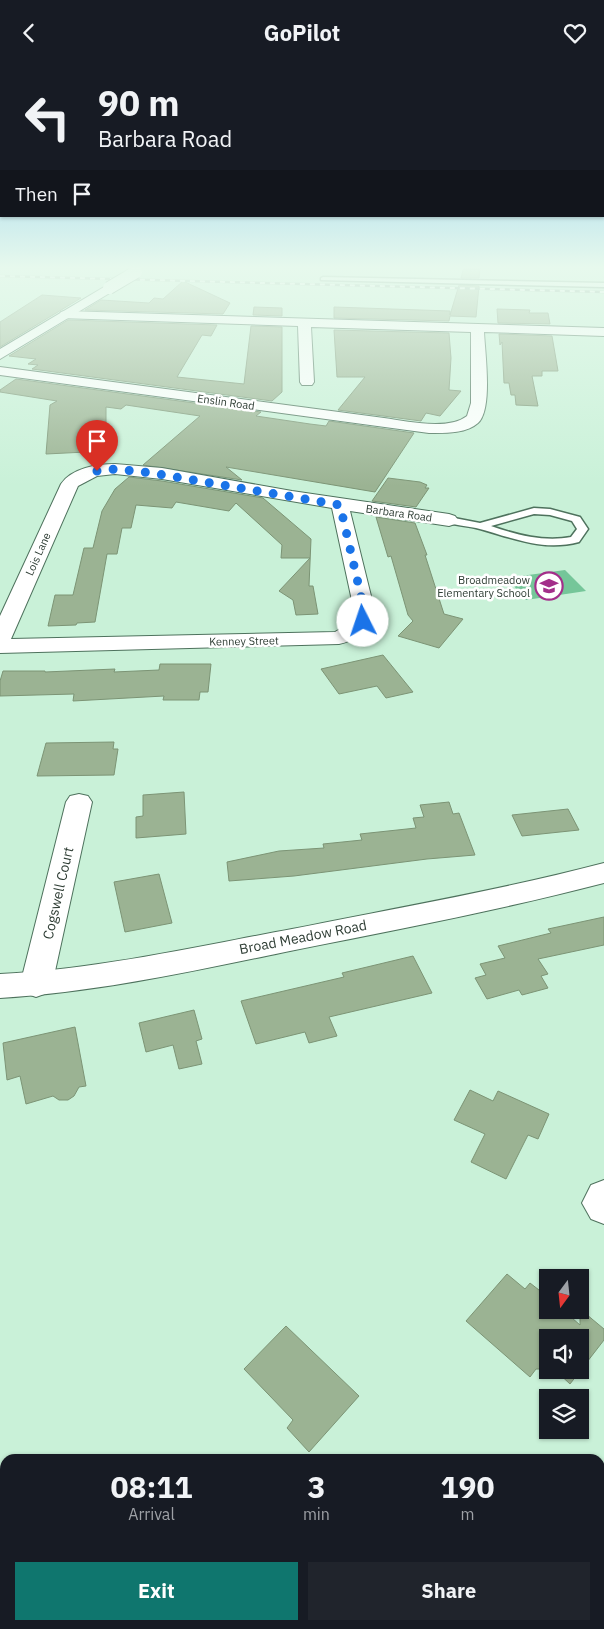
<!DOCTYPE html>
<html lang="en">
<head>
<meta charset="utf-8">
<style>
  body { margin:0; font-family:"IBM Plex Sans",sans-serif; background:#20242c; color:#f1f3f6; height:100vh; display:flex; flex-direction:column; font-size:19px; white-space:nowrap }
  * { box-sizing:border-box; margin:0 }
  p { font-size:16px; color:#9ea1a6 }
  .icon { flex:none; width:28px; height:28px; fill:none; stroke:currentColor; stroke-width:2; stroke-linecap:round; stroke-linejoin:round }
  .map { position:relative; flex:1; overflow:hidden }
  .drawer { position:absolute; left:0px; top:1389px; width:605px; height:176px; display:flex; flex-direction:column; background:#171b24; border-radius:15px 15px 0 0; box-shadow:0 1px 4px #0004 }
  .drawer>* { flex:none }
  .hud { position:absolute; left:0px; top:0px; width:605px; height:152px; box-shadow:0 1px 4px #0004; background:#171b24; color:#f1f3f6; overflow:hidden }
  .needle { width:32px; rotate:195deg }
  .tools { position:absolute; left:539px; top:1204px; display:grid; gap:10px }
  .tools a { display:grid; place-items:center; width:50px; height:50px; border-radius:0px; background:#171b24; box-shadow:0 1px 4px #0004; font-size:25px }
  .pin { position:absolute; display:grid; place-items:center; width:42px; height:42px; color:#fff; margin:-51px -21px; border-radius:50% 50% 50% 0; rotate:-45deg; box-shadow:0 0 5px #0007 }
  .pin .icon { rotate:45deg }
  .me { position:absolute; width:55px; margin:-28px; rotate:356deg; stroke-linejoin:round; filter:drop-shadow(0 0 4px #0008) }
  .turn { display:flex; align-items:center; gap:18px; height:105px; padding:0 15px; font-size:22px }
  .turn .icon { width:65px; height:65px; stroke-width:2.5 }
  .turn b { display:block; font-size:35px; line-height:42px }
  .then { display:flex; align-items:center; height:48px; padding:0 15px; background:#0003; gap:10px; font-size:19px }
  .eta { display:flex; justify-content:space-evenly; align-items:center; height:85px; text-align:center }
  .eta b { font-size:30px; font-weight:800; line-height:35px }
  .button { display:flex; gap:10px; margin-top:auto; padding:10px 15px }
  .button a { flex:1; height:58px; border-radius:0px; background:#0f766e; color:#fff; font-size:20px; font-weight:800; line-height:58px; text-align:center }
  .button a+a { background:#20242c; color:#f1f3f6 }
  header { display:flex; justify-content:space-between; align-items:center; height:65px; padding:0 15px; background:#171b24; font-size:22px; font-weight:800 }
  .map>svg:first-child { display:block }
</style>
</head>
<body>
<header><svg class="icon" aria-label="back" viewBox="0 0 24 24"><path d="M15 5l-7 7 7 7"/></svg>GoPilot<svg class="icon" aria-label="heart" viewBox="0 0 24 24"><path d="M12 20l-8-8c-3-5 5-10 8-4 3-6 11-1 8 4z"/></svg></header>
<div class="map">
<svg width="604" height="1564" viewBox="0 0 604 1564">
  <rect width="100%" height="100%" fill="#c9f1d8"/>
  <!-- green -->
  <path fill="#75c699" d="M 565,505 L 586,526 L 526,535 L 507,513 Z"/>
  <!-- building -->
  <path fill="#9bb393" stroke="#7c9475" d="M 464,202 L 480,202 L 479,213 L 461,213 Z
    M 183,216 L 230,238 L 223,249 L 85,245 L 101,235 L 149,238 L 154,233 L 163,234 Z
    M 459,220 L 479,221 L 476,252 L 450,251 L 449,256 L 334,253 L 334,242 L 450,246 L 450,250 Z
    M 42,230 L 81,233 L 0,282 L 0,257 Z
    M 254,242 L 282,243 L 282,251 L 253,250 Z
    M 497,244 L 530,245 L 529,248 L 548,248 L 550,259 L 498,258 Z
    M 68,255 L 217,260 L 211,271 L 202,270 L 177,312 L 244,319 L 251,261 L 282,262 L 282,327 L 272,336 L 32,304 L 38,300 L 28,299 L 36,294 L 9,291 Z
    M 334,265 L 449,268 L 451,293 L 449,325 L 461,326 L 440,351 L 426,348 L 421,356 L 338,345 L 365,312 L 337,312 Z
    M 499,269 L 552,271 L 558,306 L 542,306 L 542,311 L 532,311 L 538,341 L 516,340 L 515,330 L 511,330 L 509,318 L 504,318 L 502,277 L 500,280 Z
    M 16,314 L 261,347 L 256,351 L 310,359 L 326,361 L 329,356 L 414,368 L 375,427 L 226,402 L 242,415 L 143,400 L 200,351 L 126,340 L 121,344 L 106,342 L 106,386 L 46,389 L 50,340 L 57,336 L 0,327 L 0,325 Z
    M 129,412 L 162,416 L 263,433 L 311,474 L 309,521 L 313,521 L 318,549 L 296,550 L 293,535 L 279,526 L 310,493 L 281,493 L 282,480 L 236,438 L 229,446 L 176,437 L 172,443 L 136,440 L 131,463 L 122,463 L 117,489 L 107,489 L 95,557 L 77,558 L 76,560 L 48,561 L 55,530 L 73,530 L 84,483 L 93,483 L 102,446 L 115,424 Z
    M 388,413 L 420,417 L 427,420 L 425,423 L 429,423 L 416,442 L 372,436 Z
    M 376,452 L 415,458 L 427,490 L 425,490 L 444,549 L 463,554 L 439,583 L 398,571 L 413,556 L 408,550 L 391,491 L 388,492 Z
    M 383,590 L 413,627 L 386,633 L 377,621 L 339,629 L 321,604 Z
    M 160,599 L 211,599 L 208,627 L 200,627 L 199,635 L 163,635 L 164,631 L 73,636 L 74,629 L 0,631 L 0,616 L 3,606 L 45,606 L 45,607 L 115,604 L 114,607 L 159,605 Z
    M 114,677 L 113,684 L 118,684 L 114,710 L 37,711 L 46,678 Z
    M 184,727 L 186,769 L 136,773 L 136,752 L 143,751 L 143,730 Z
    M 449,737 L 453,749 L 459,748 L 475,790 L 427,794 L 294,811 L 229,816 L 227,797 L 279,786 L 324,783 L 323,779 L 362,775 L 360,769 L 416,763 L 413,753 L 424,752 L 420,740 Z
    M 568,744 L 579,765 L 522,771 L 512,750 Z
    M 159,809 L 172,858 L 125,867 L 114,817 Z
    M 604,852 L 604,880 L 538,894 L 548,909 L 541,911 L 548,923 L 522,930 L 519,925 L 487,934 L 475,913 L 486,910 L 480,899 L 505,893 L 498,881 L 551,868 L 548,864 Z
    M 413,891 L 432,928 L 329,952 L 337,971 L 309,978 L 305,967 L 256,979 L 241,936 L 344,912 L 342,908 Z
    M 194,945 L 202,974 L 196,976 L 202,999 L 179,1004 L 173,980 L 146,987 L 139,958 Z
    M 75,962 L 86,1021 L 79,1022 L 74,1031 L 68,1035 L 59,1035 L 53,1031 L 26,1039 L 20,1011 L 7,1015 L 3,978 Z
    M 470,1025 L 493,1036 L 498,1026 L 549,1049 L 538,1074 L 528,1070 L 506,1114 L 471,1097 L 485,1069 L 454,1055 Z
    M 507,1209 L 525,1224 L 530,1218 L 548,1232 L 548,1245 L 563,1245 L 580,1260 L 580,1244 L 604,1264 L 604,1275 L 570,1319 L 555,1305 L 580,1305 L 580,1272 L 548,1272 L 548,1304 L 536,1304 L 530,1312 L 466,1256 Z
    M 286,1261 L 359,1331 L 309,1387 L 287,1363 L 293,1355 L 244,1304 Z"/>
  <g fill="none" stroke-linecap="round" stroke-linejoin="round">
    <!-- lane casing -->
    <g stroke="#4e725d" stroke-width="3">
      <path id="lane" d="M 323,212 L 604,218 L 604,222 L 321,215 L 321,213 Z
        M 534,443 L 550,444 L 580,452 L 588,464 L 579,477 C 542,487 511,472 476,463 C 466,461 455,460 445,457 L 444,455 L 449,452 L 480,458 ZM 534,449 L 550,450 L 572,456 L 577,464 L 571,472 C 544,477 517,470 491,461 Z"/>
    </g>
    <!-- street casing -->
    <g stroke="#4e725d" stroke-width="2">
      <path id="street" d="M 65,246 L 604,263 L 604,271 L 484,267 C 485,288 493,344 478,358 C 466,369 444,368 429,368 L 0,310 L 0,302 L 384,353 C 407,356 448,366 467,351 L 471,338 L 471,267 L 311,262 L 314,317 L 312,320 L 302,320 L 300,317 L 298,261 L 61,253 L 59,250 L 61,247 Z
        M 115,399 L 162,403 L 292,426 L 449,449 L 455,451 L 458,455 L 455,459 L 449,461 L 350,446 L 371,531 L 374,556 C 365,568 354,576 339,579 L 0,588 L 0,551 L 61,419 C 72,403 97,399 115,399 ZM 115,409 L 162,414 L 332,443 L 351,531 L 352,555 L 345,561 L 335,567 L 11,574 L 78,421 L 97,411 Z
        M 79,729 L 88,731 L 92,737 L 52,920 L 47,928 L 36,932 L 25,928 L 20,920 L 66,737 L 70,731 Z
        M 604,1115 L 604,1159 L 591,1154 L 582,1138 L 591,1120 Z
        M 238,1560 L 288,1560 L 290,1564 L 240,1564 Z"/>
    </g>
    <!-- secondary casing -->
    <g stroke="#4e725d" stroke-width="2">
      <path id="secondary" d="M 109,219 L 115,223 L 113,226 L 0,294 L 0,284 Z
        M 604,798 L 604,818 C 500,845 395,865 290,886 C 194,906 99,927 0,933 L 0,909 C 99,904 195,882 292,864 C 396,843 501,825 604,798 Z"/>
    </g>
    <!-- lane -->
    <use href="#lane" fill="#fff" fill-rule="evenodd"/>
    <!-- street -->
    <use href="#street" fill="#fff" fill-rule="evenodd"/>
    <!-- secondary -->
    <use href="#secondary" fill="#fff" fill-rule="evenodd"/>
    <!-- rail casing -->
    <g stroke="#7e9a89" stroke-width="2.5">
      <path id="rail" d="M 0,211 L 604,227"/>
    </g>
    <!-- rail -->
    <use href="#rail" stroke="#fff" stroke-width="2" stroke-dasharray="5" stroke-linecap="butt"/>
    <!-- secondary-bridge casing -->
    <g stroke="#4e725d" stroke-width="14" stroke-linecap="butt">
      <path id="secondary-bridge" d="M 109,223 L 136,207"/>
    </g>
    <!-- secondary-bridge -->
    <use href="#secondary-bridge" stroke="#fff" stroke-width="12"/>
  </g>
  <!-- sky -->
  <linearGradient id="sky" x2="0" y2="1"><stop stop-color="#77c3ee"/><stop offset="0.48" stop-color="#e7f9ed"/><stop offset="1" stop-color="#e7f9ed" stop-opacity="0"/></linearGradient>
  <rect width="604" height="421" fill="url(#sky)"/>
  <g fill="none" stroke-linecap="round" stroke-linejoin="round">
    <!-- route -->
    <path stroke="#1a73e8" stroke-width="9" stroke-dasharray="0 16.2" d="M 97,406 L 116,404 L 152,408 L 340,440 L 361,531 L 363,556"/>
  </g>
  <!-- icons -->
  <defs>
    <g id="school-ring" transform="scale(1.4375)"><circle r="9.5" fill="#fff" stroke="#a32f8a" stroke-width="1.5"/><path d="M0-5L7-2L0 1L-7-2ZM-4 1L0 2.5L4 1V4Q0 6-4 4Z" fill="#a32f8a"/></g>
  </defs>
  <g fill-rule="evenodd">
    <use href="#school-ring" x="549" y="521"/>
  </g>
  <g text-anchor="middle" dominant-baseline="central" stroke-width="5" stroke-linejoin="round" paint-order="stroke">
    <!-- far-street labels -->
    <g font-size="11" fill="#2e3d34" stroke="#fff">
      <text transform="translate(226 337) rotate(8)">Enslin Road</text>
      <text transform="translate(399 448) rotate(8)">Barbara Road</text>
      <text transform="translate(38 489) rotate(-66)">Lois Lane</text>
      <text transform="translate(244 576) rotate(-1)">Kenney Street</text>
    </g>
    <!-- far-poi labels -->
    <g font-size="11" fill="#2e3d34" stroke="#fff" text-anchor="end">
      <text x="530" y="515">Broadmeadow<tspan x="530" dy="13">Elementary School</tspan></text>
    </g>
    <!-- street labels -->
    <g font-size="14" fill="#2e3d34" stroke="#fff">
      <text transform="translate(58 828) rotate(-77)">Cogswell Court</text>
      <text transform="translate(303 872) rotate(-11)">Broad Meadow Road</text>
    </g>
  </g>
</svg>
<div class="tools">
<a><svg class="needle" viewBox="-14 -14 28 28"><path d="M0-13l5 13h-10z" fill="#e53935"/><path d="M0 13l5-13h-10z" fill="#9ea1a6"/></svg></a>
<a><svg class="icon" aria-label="sound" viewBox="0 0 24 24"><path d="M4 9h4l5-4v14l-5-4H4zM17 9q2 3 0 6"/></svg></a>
<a><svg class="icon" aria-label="layers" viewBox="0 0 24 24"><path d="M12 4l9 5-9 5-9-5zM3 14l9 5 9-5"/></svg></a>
</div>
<div class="pin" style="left:97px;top:406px;background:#d93025"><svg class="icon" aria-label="arrive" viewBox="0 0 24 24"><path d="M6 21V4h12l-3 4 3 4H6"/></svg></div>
<svg class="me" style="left:363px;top:556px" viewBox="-20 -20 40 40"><circle r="19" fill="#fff"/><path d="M0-13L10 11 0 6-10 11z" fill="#1a73e8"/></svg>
<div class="hud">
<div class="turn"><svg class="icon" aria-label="left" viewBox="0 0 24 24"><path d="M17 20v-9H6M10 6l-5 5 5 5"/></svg><div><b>90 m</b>Barbara Road</div></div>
<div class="then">Then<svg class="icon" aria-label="arrive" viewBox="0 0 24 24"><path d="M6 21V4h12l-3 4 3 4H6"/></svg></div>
</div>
<section class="drawer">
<div class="eta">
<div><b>08:11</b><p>Arrival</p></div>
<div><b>3</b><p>min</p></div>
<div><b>190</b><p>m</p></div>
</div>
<div class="button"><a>Exit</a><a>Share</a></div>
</section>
</div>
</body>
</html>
